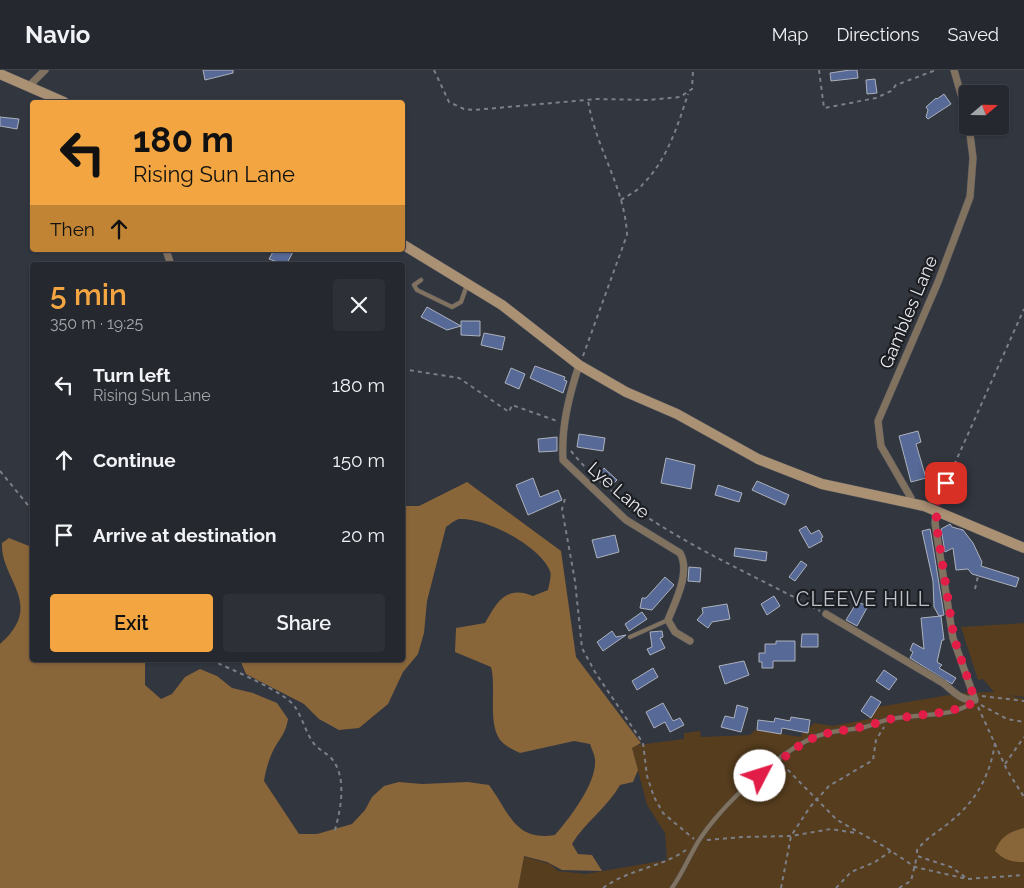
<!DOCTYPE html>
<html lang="en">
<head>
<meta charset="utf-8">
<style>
  body { margin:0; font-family:Raleway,sans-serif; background:#2e3037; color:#f1f3f6; height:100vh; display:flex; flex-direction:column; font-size:19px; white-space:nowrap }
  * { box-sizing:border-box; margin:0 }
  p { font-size:16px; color:#a4a6aa }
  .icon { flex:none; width:28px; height:28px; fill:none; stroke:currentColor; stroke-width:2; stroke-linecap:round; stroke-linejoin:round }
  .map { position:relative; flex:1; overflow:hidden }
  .drawer { position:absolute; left:30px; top:192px; width:375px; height:400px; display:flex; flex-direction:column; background:#26282f; border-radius:5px; box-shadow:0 1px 4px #0004,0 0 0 1px #42444b }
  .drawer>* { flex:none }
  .banner { position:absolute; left:30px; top:30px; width:375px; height:152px; border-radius:5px; box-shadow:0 1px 4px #0004,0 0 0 1px #42444b; background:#f2a541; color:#111; overflow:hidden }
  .needle { width:32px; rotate:70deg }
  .buttons { position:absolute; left:959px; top:15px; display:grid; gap:10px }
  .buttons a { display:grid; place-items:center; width:50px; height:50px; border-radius:5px; background:#26282f; box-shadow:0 1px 4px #0004,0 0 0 1px #42444b; font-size:25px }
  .pin { position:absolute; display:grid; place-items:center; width:42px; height:42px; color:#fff; margin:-21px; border-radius:10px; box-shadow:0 2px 8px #0006 }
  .me { position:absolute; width:55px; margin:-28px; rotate:50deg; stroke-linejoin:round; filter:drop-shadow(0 0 4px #0008) }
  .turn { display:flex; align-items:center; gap:18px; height:105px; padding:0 20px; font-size:22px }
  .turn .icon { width:65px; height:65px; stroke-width:2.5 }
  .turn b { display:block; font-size:35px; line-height:42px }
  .then { display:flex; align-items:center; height:48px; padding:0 20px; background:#0003; gap:10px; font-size:19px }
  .round { display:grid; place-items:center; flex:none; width:52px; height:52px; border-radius:5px; background:#2e3037 }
  .summary { display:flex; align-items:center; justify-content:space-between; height:85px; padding:0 20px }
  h1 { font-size:30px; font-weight:600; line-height:38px; color:#f2a541 }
  .action { display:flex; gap:10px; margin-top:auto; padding:10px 20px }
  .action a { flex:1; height:58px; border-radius:5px; background:#f2a541; color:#111; font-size:20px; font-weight:600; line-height:58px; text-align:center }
  .action a+a { background:#2e3037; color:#f1f3f6 }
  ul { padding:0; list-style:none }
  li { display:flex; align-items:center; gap:15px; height:75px; padding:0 20px }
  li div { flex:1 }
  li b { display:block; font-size:19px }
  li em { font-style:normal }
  header { display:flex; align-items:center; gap:30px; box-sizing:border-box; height:70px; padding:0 25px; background:#26282f; border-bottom:1px solid #42444b }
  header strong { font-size:24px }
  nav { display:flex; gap:28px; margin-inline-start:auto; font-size:18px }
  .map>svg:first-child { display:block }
</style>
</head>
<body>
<header>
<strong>Navio</strong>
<nav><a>Map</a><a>Directions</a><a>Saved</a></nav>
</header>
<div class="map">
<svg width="1024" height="818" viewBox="0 0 1024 818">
  <rect width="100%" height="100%" fill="#32363f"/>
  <!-- green -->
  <path fill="#563d1e" d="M 1024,553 L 1024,627 L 1008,625 L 1024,629 L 1024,818 L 518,818 L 522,786 L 550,794 L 558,801 L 586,804 L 667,790 L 665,763 L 647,735 L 632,678 L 637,675 L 684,669 L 684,663 L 700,661 L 701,667 L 750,665 L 755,660 L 801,667 L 802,663 L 805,663 L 814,653 L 833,656 L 869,649 L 878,637 L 961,623 L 994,622 L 983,609 L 978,610 L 961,557 Z"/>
  <!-- forest -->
  <path fill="#89653a" d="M 467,412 L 561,481 L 576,587 L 641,673 L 632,678 L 638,700 L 633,712 L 620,715 C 607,738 585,752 572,774 L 578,784 L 592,785 L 602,801 L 562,800 L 547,792 L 524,786 L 518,818 L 0,818 L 0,574 C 46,534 0,510 2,473 L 9,468 L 29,476 L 32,483 L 32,590 L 145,590 L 145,615 L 161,629 L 172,624 L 185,607 L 200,599 L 217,606 L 232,618 L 253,623 L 277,633 L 288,649 C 286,662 281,667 275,677 C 269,688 266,699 264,711 L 299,764 L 317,764 L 352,754 L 365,740 L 372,727 L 384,716 L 399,712 L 422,714 L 468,712 L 489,715 C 509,742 515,772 555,765 C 569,749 595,715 595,693 C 596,687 592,680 590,674 L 574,671 L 520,683 C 514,680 507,677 503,673 C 486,658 497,618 491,597 L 455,582 L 456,558 L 485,553 C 497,532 506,515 533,526 L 548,520 C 549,514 552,506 550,501 C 540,476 485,447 459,449 C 455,450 450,454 446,457 L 427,531 L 424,563 L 418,584 L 403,602 L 388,634 L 359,658 L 339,660 L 319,649 L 304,634 L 246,604 L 240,590 L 402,590 L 403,436 L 419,436 Z
    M 1024,758 L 1024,792 C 1011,792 1004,790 995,781 C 1001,766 1009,762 1024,758 Z"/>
  <!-- building -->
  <path fill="#576997" stroke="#acb1bc" d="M 203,0 L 233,0 L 233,3 L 205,10 Z
    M 850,0 L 857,0 L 858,8 L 831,11 L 830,3 Z
    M 875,9 L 877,23 L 867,24 L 866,10 Z
    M 944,24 L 951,34 L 928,49 L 926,47 L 928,40 L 926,37 L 936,28 L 937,29 Z
    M 0,47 L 19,49 L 17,59 L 0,56 Z
    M 274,180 L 294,180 L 286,195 L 269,189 Z
    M 427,237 L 461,256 L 461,251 L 480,251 L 480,266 L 461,265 L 461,256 L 447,260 L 421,247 Z
    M 484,263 L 505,267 L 502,280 L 481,275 Z
    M 535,296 L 565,307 L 564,310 L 567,311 L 563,323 L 530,308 Z
    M 511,298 L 525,304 L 519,319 L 505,313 Z
    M 918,361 L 921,372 L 916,374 L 926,408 L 911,412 L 899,366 Z
    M 579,364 L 605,368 L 603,381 L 577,377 Z
    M 557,367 L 557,381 L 539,382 L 538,369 Z
    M 666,388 L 695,395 L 691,419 L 661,413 Z
    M 604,398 L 617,410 L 612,415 L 599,404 Z
    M 533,408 L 540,427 L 558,420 L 562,430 L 528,445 L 516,415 Z
    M 757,411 L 789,425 L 785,435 L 752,420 Z
    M 718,415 L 742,423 L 739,432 L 715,425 Z
    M 950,454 L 952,457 L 963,460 L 973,473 L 982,492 L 981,496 L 1019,508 L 1016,517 L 972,504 L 968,499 L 956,500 L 953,478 L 945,482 L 941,459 Z
    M 806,456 L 811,464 L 819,460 L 823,467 L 821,468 L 822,471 L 809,478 L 799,460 Z
    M 930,459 L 931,464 L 944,545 L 939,546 L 934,537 L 933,511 L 922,461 Z
    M 615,465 L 619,482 L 597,488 L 592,470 Z
    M 735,478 L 767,482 L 766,491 L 734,486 Z
    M 801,491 L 807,495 L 795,511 L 789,507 Z
    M 689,497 L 701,498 L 700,512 L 688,511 Z
    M 665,507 L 674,515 L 652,540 L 640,538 L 642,528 L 646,528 Z
    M 774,526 L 780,536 L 767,545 L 761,534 Z
    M 857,532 L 868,536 L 857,556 L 846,550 Z
    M 727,534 L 730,549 L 712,552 L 708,558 L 697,550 L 703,543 L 702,538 Z
    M 642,542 L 647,549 L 629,561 L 625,554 Z
    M 941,546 L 944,570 L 942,570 L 937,592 L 942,595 L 939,598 L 956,608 L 952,614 L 910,588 L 913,582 L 910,580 L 913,573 L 924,579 L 921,548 Z
    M 612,561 L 616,567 L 626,565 L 603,581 L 597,572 Z
    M 662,561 L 663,567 L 660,568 L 665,578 L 650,585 L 647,579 L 652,577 L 650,562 Z
    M 802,564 L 818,564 L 818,577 L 801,577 Z
    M 776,571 L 795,571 L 795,591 L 773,591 L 773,598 L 762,598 L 762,592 L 759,592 L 759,583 L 765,583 L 765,574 L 776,574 Z
    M 744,591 L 749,605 L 725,614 L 719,596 Z
    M 653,598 L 658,607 L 637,620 L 632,611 Z
    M 884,600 L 897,609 L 889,620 L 876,611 Z
    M 871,626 L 881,632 L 871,648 L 861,641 Z
    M 663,633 L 673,651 L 680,648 L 684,655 L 670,662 L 665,652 L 654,658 L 646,642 Z
    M 737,635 L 748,638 L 741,662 L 721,657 L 725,646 L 734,648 Z
    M 791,647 L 810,650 L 808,663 L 782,658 L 781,664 L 757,660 L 758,650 L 774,652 L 775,648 L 790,651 Z"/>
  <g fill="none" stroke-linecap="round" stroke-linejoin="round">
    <!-- lane casing -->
    <g stroke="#4f535b" stroke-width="5">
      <path id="lane" d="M 421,210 L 414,215 L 417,220 L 452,237 L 461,232 L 467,215
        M 630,567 L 668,550
        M 672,818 C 682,804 689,787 698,772 C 719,738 785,674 824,664 C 837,660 852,660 865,657 C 874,655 882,650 891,649 C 916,643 955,649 975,630"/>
    </g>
    <!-- street casing -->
    <g stroke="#4f535b" stroke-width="8">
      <path id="street" d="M 954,0 L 968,49
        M 28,17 L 45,0
        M 166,180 L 171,195
        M 579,295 C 569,326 561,357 563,390 L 626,450 L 680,483 C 691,502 675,532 668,550 L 675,562 L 690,571
        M 910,432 L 911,428 L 881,376 L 878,351 L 938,212 L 970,127 L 973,88 L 969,56
        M 826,544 L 943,613 C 953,621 961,631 975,630 L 953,568 L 935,453 L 936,441"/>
    </g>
    <!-- secondary casing -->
    <g stroke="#4f535b" stroke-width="11">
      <path id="secondary" d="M 0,4 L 64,32
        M 402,174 L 502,235 L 579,295 L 626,322 L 677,344 L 758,389 L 822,414 L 924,436 L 1024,478"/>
    </g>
    <!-- path -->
    <path stroke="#7c7f87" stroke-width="2" stroke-dasharray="4 4" stroke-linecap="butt" d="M 434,0 L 449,32 L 464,39 L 474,40 L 597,29 L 649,30 L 680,27 L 692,19 L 693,0
      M 819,0 L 824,38 L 876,28 L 891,21 L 896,15 L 936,0
      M 621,130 C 628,125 638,121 643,114 C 667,90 678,55 688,24
      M 583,286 L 627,165 C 625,117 595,77 588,30
      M 402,299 L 459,308 L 509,342 L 512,335 L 557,351
      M 571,381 C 629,453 740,497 820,541
      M 0,401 L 32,440
      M 565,429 L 562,439 L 575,511 L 582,578 L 595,602 L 643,673 L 647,706 L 654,727 L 663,743 L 694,769
      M 938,431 L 1024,239
      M 975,519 L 978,506
      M 211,590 C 230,599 286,622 295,637 C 302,647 305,660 312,671 C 318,680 327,683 332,689 C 348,709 340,742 334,764
      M 982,626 L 1024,631
      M 981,635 L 1007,649 L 1024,652
      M 978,637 L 1007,700 L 1024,727
      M 782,694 L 837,750 L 885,777 L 915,797 L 967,809 L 1024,805
      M 1005,694 L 1024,667
      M 707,770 L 743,767 L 791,766 L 831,759 L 856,763
      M 965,807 L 951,797 L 917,786 L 917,780 C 926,768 938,762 950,752 C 976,731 990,706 995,673
      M 603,818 C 629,799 660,798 686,780
      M 781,818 L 791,766 L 810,737 L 829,716 L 873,690 L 876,670 L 884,657
      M 836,818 L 851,802 L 875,792 L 891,781
      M 899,818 L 911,811 L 917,786"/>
    <!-- lane -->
    <use href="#lane" stroke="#81715f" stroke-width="4"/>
    <!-- street -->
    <use href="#street" stroke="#81715f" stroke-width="7"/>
    <!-- secondary -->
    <use href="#secondary" stroke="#ab9174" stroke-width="10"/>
  </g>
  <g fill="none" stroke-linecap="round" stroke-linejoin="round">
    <!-- route -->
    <path stroke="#e11d48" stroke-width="9" stroke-dasharray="0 16.2" d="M 760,706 L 804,672 L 823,664 L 867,656 L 890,649 L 945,642 L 968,636 L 975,630 L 954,568 L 936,452 L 938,431 L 946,413"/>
  </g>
  <g text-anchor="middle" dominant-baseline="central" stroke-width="4.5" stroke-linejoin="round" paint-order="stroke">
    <!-- street labels -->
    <g font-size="18" fill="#e7e9ef" stroke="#1c1e22">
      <text transform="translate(908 242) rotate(-67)">Gambles Lane</text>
      <text transform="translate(619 420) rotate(41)">Lye Lane</text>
    </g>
    <!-- quarter labels -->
    <g font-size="20" letter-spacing="1" fill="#bdc2cd" stroke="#1c1e22">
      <text x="863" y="529">CLEEVE HILL</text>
    </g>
  </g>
</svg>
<div class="buttons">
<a><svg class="needle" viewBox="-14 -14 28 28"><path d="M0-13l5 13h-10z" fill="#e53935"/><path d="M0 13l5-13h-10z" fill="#a4a6aa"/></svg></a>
</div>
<div class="pin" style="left:946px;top:413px;background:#d93025"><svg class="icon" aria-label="arrive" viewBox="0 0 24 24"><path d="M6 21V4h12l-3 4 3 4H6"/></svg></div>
<svg class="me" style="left:760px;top:706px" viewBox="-20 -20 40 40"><circle r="19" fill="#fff"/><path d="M0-13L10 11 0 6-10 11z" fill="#e11d48"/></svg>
<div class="banner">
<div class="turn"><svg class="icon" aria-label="left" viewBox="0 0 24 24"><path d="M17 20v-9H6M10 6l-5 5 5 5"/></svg><div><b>180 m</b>Rising Sun Lane</div></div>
<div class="then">Then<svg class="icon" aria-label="ahead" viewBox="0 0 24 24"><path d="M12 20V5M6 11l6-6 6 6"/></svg></div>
</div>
<section class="drawer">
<div class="summary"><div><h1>5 min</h1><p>350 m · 19:25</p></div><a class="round"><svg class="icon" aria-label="close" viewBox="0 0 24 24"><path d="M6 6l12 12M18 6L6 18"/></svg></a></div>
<ul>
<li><svg class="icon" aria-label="left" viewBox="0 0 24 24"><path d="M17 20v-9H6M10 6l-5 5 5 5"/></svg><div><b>Turn left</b><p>Rising Sun Lane</p></div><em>180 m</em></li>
<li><svg class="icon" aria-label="ahead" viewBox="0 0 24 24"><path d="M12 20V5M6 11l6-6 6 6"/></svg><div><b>Continue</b></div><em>150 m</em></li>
<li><svg class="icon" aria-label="arrive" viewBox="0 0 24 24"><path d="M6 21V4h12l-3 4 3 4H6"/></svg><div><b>Arrive at destination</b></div><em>20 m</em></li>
</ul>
<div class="action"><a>Exit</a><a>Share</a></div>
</section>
</div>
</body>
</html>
